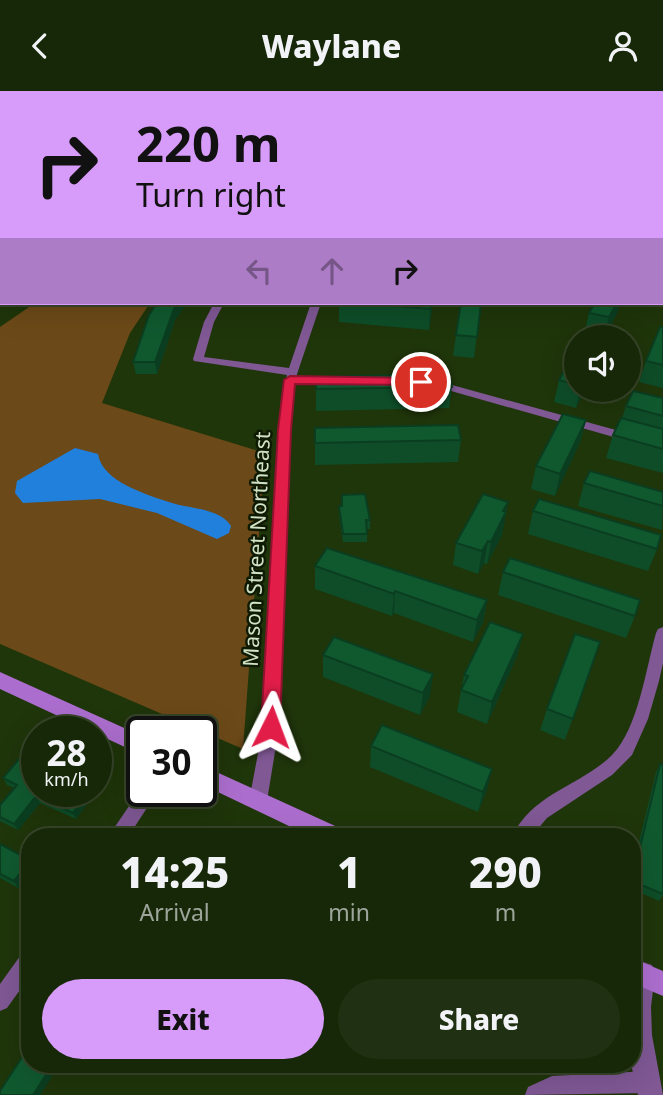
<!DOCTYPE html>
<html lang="en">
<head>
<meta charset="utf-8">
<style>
  body { margin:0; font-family:"Noto Sans",sans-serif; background:#203012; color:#f1f3f6; height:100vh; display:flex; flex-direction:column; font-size:26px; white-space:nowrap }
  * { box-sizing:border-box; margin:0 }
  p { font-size:23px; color:#9ea69c }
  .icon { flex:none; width:38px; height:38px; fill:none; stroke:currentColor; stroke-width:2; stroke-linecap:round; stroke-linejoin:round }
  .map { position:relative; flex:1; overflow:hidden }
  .drawer { position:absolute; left:21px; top:737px; width:620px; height:245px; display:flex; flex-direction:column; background:#172808; border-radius:28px; box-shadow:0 7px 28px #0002,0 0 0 2px #364429 }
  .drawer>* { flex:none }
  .hud { position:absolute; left:0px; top:0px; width:663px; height:214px; box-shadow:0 7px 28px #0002,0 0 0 2px #364429; background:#d79bf9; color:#111; overflow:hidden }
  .tools { position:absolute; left:564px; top:234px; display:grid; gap:14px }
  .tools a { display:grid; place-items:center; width:77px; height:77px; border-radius:50%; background:#172808; box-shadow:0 7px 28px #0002,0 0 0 2px #364429; font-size:35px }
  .speed { position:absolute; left:21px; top:625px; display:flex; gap:14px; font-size:35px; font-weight:700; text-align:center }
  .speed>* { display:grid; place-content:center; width:91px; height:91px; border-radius:50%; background:#172808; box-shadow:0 7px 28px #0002,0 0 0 2px #364429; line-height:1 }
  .speed small { font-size:18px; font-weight:400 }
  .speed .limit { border:4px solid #111; border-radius:10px; background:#fff; color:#111 }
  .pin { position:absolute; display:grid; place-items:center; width:60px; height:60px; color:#fff; margin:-30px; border:4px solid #fff; border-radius:50%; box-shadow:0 2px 7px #0007 }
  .me { position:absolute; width:77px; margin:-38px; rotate:3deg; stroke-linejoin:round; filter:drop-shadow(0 0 5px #0008) }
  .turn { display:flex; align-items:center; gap:24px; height:147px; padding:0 21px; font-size:32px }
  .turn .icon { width:91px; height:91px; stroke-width:2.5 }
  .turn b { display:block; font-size:49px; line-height:60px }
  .lanes { display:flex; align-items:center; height:66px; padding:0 21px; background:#0003; justify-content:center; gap:35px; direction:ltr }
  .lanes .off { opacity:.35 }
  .eta { display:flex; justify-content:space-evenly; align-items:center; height:119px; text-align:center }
  .eta b { font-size:42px; font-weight:800; line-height:49px }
  .cta { display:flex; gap:14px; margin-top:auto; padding:14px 21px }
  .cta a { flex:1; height:80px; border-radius:42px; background:#d79bf9; color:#111; font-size:28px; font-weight:800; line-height:80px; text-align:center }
  .cta a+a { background:#203012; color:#f1f3f6 }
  header { display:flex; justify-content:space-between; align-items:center; height:91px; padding:0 21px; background:#172808; font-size:32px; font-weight:800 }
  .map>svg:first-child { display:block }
</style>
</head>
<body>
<header><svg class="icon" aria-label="back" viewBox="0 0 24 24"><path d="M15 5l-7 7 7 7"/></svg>Waylane<svg class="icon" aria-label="person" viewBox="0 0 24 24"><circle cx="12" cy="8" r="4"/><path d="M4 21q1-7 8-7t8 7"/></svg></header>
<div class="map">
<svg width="663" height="1004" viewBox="0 0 663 1004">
  <rect width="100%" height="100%" fill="#1f350a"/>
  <!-- green -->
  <path fill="#6c4918" d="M 26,0 L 404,0 L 13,2 Z
    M 35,212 L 150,212 L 130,242 L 102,312 L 265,362 L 243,658 L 0,553 L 0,236 Z"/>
  <!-- water -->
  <path fill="#2280dd" d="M 75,357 L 98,363 C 102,391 148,404 172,412 C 190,418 220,417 231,435 L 229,442 L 217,448 L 157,422 L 100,408 L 23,412 L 15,402 L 17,390 Z"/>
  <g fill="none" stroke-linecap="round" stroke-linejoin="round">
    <!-- minor -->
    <path fill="#7f5894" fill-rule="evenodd" d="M 0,101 L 2,101 L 2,106 L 0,106 Z
      M 2,165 L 2,171 L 0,172 L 0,166 Z
      M 663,200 L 663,209 L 662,209 L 662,201 Z
      M 214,212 L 224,212 L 214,231 L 204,266 L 289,277 L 311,212 L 321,212 L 296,286 L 334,286 L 339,289 L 334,292 L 295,292 L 290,339 L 279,636 L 267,710 L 264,715 L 258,718 L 252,715 L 249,710 L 263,636 L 278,339 L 287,284 L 194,270 L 193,268 L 204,231 Z
      M 434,289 L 663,352 L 663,360 L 430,294 L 430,290 Z
      M 663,536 L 663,572 L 659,590 L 648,628 L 632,664 L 612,684 L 547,727 L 531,746 L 512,746 C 532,702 581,695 612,664 C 638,638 646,577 656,542 L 658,538 Z
      M 142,696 L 142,700 L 158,700 L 128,746 L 108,746 Z
      M 30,858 L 30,885 L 7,917 L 0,920 L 0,893 L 23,861 Z
      M 649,980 L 657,983 L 660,991 L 657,999 L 649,1002 L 525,1004 L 528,996 L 552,985 Z"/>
    <!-- tertiary -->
    <path fill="#7f5894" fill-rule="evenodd" d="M 643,871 L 652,874 L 655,883 L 651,916 L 652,944 L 663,1004 L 638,1004 L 631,973 L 632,880 L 634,874 Z"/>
    <!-- secondary -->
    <path fill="#ac6ece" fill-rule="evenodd" d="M 0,581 L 142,645 L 142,664 L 0,598 Z
      M 201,674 L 344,739 L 347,746 L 312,746 L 201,693 Z
      M 632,867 L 663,880 L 663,905 L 632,892 Z"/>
  </g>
  <!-- wall -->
  <path fill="#0e4d28" d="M 555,0 L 654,0 L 659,2 L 558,2 Z
    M 0,17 L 2,17 L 2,42 L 0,42 Z
    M 157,212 L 187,212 L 175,229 L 157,283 L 136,283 L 133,271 Z
    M 339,212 L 433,212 L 429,239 L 339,231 Z
    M 481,212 L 474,267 L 453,265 L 456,244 Z
    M 618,220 L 604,247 L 584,243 L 589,222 Z
    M 663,236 L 663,297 L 639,291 L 646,270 Z
    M 576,259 L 576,299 L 584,299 L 576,317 L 554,311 L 559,289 Z
    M 316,286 L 452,296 L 449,317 L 316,320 Z
    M 663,307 L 663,382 L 606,367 L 613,344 L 622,327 L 626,315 Z
    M 586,329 L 580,351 L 555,405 L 531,398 L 536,375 Z
    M 315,337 L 461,349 L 458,371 L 315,374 Z
    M 584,392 L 663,401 L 662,439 L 578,415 Z
    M 508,411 L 502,444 L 487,473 L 484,472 L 478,483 L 453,474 L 456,452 Z
    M 339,415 L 370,429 L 370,438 L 367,438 L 367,451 L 343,451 L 339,424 Z
    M 533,420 L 657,458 L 648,480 L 528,443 Z
    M 315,475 L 487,509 L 483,531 L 473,551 L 394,522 L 392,525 L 315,498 Z
    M 503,481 L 635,525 L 626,547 L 498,504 Z
    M 523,543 L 517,565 L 487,633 L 457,621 L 464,584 Z
    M 600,551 L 565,649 L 540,639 L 547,618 Z
    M 323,564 L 430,605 L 420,624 L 323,586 Z
    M 371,655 L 487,699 L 478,721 L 370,676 Z
    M 660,673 L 663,674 L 663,804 L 659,810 L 632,798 L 632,780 L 656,681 Z
    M 3,687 L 37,700 L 80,704 L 84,706 L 87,713 L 76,728 L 40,712 L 18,739 L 0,730 L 0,714 L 14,697 L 7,694 Z
    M 0,753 L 30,769 L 30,782 L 18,797 L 0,787 Z"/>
  <!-- shaded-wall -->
  <path fill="#0b3e21" d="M 178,212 L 187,212 L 175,229 L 157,283 L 155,271 L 174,218 Z
    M 431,212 L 433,212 L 429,239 L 430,218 Z
    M 617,212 L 620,212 L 618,220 L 604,247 L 609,226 Z
    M 580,299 L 584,299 L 576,317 Z
    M 586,329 L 580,351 L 555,405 L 560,383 Z
    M 508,411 L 502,444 L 487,473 L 491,451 Z
    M 488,450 L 484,472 L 478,483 L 482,460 Z
    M 395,500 L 394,522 L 392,525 L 394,503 Z
    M 487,509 L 483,531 L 473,551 L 477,529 Z
    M 523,543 L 517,565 L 487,633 L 492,611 Z
    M 433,583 L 430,605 L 420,624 L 423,602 Z
    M 492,678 L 487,699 L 478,721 L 483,701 Z
    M 36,705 L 40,712 L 18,739 L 14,733 Z
    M 84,706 L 87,713 L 76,728 L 73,722 Z
    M 30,770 L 30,782 L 18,797 L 14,790 Z
    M 53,973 L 60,973 L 40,1004 L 33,1004 Z
    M 113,973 L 119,973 L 116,978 L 113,974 Z"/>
  <!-- building -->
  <path fill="#10592f" stroke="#0b3e21" stroke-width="2" d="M 566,0 L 654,0 L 659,2 L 569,2 Z
    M 662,3 L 663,4 L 663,23 L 662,23 L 662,30 L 663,30 L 663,33 L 662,34 Z
    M 0,17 L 2,17 L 1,30 L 0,30 Z
    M 157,212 L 178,212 L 174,218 L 155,271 L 133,271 L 149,224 Z
    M 362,212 L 431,212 L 430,218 Z
    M 461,212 L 481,212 L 477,246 L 456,244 Z
    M 595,212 L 617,212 L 609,226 L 589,222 Z
    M 660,236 L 663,236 L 663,274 L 646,270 Z
    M 576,259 L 576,294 L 559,289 Z
    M 449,283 L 452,296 L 316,298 L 316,286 Z
    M 633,300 L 663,307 L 663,325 L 626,315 Z
    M 563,323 L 586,329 L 560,383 L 536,375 Z
    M 621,327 L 663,338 L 663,358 L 613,344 Z
    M 458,334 L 461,349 L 315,352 L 315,337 Z
    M 590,380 L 663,401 L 663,415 L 584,392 Z
    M 365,403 L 370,429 L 366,429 L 367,443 L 343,443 L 339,415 L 342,415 L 342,404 Z
    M 483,403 L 508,411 L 503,420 L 506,421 L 491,451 L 488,450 L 482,460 L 456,452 Z
    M 539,408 L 661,444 L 657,458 L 533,420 Z
    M 327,457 L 487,509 L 477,529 L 395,500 L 394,503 L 315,475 Z
    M 510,467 L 640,509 L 635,525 L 503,481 Z
    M 490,531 L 523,543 L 492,611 L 461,599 L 468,585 L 464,584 Z
    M 575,543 L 600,551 L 573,628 L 547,618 Z
    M 334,546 L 433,583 L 423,602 L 323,564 Z
    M 382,634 L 492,678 L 483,701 L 371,655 Z
    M 19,668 L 37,677 L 37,700 L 76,700 L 75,702 L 84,706 L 73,722 L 36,705 L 14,733 L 0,726 L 0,714 L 17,694 L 3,687 Z
    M 660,673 L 663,674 L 663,803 L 632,790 Z
    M 0,753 L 30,769 L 14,790 L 0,783 Z
    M 30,954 L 30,973 L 53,973 L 33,1004 L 0,1004 L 0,1000 Z"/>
  <!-- route -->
  <path fill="#e11d48" stroke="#92132f" stroke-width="2" d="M 290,285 L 421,287 L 427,291 L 421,294 L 295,293 L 291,339 L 280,636 L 277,642 L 271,644 L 264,642 L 261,636 L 278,339 L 284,289 Z"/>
  <g text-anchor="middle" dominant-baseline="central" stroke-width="5" stroke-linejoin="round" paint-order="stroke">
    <!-- street labels -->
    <g font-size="21" fill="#d2e3c5" stroke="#0e1a04">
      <text transform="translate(256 458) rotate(-87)">Mason Street Northeast</text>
    </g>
  </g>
</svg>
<div class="tools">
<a><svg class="icon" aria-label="sound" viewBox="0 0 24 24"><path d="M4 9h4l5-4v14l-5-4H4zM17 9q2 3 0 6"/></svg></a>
</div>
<div class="speed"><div>28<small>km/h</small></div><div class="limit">30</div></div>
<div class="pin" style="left:421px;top:291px;background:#d93025"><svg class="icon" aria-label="arrive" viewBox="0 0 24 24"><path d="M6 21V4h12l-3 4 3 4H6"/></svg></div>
<svg class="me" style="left:271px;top:636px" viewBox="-20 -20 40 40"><path d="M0-17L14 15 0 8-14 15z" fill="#e11d48" stroke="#fff" stroke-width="4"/></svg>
<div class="hud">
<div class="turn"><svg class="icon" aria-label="right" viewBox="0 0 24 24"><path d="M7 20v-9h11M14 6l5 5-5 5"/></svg><div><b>220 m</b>Turn right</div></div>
<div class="lanes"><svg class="icon off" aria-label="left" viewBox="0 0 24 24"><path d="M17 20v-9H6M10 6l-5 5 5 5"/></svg><svg class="icon off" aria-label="ahead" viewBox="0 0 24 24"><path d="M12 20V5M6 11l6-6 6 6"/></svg><svg class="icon" aria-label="right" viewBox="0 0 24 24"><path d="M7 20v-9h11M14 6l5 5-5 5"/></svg></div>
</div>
<section class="drawer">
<div class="eta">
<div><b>14:25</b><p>Arrival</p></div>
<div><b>1</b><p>min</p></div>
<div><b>290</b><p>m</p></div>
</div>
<div class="cta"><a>Exit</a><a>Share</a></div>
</section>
</div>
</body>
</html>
